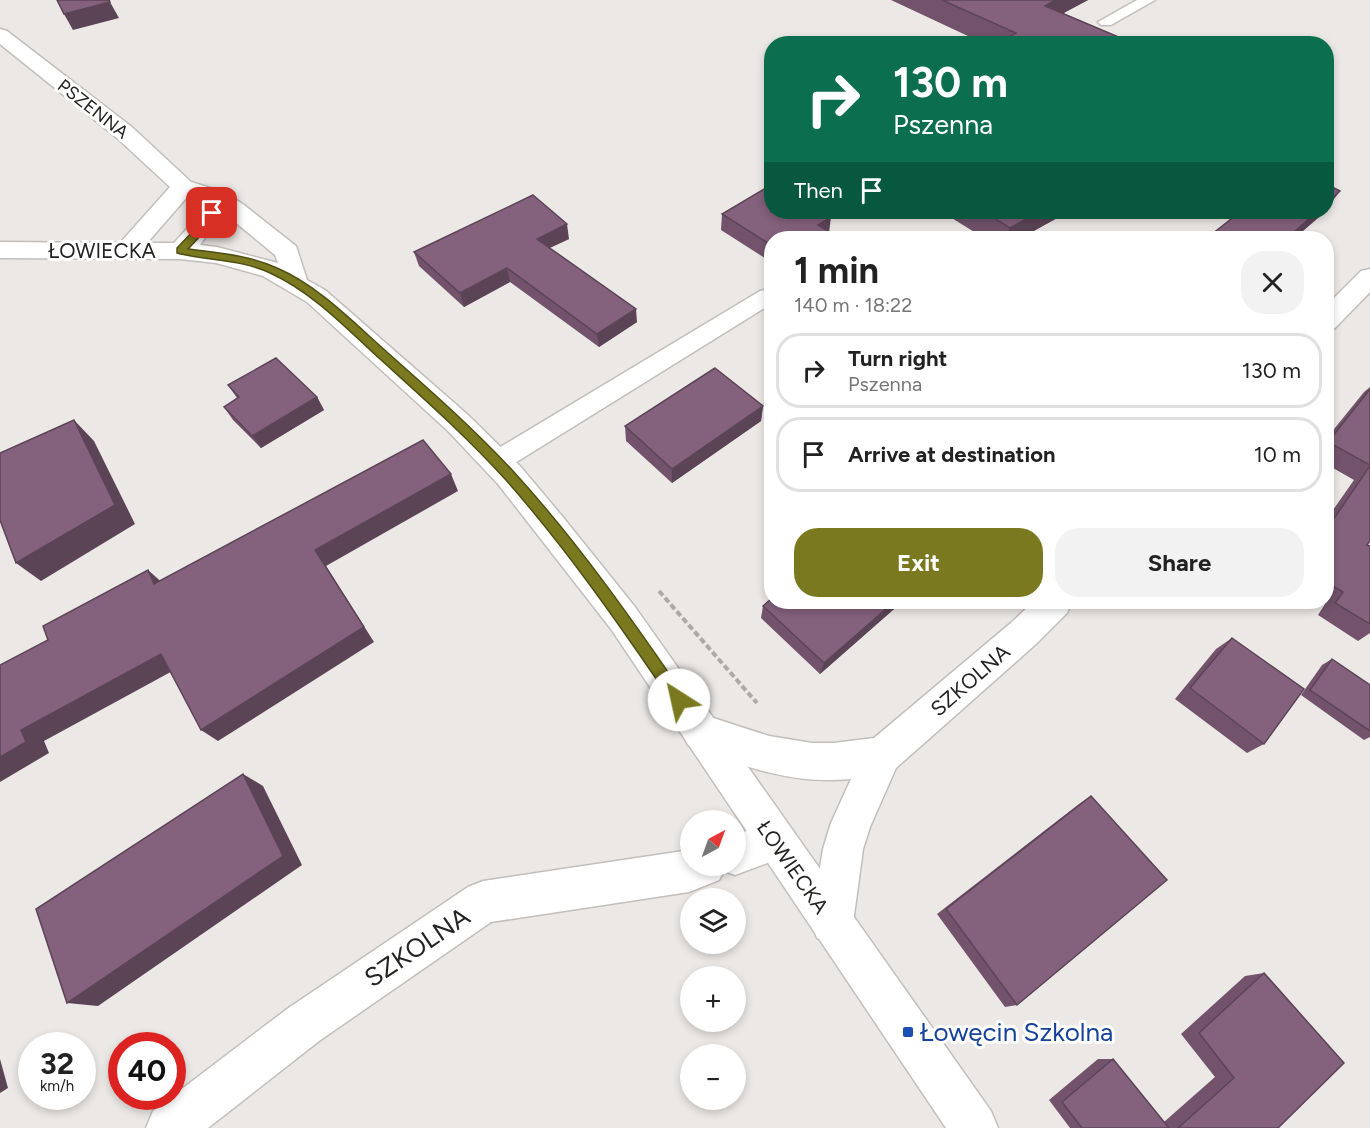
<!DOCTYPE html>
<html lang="en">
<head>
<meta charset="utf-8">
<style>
  body { margin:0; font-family:Figtree,sans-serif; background:#f2f2f2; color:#222; height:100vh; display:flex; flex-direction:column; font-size:22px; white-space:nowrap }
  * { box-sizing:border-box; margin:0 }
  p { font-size:20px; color:#767676 }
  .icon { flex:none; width:33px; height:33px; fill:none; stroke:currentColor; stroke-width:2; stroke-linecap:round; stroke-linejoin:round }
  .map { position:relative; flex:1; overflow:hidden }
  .side { position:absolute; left:764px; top:231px; width:570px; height:378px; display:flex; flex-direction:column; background:#fff; border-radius:24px; box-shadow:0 3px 9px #0003 }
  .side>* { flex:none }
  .top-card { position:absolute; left:764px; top:36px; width:570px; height:183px; border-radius:24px; box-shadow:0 3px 9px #0003; background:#0b6e4f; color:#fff; overflow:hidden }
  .needle { width:39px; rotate:41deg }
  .buttons { position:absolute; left:680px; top:810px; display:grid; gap:12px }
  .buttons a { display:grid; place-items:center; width:66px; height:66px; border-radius:50%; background:#fff; box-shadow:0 3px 9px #0003; font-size:30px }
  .speed { position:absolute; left:18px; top:1032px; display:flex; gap:12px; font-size:30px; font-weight:700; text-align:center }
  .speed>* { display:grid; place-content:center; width:78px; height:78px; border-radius:50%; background:#fff; box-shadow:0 3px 9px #0003; line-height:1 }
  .speed small { font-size:15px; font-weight:400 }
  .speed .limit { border:9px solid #d22; background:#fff; color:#111 }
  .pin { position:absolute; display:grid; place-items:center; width:51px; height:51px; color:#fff; margin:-26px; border-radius:12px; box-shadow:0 3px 9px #0006 }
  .me { position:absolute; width:66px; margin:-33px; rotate:325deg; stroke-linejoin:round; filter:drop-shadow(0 0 4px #0008) }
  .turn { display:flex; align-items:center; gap:21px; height:126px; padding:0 30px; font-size:27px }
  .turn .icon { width:78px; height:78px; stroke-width:2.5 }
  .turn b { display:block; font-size:42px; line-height:51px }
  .then { display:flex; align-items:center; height:57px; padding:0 30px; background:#0003; gap:12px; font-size:22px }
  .round { display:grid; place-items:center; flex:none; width:63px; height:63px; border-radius:24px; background:#f2f2f2 }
  .headline { display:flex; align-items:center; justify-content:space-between; height:102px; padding:0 30px }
  h1 { font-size:36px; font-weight:700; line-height:45px }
  .action { display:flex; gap:12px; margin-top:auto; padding:12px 30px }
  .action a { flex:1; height:69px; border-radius:24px; background:#7a791f; color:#fff; font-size:24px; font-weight:700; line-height:69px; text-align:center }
  .action a+a { background:#f2f2f2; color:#222 }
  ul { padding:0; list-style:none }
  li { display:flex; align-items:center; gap:18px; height:75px; margin:0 12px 9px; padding:0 18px; border:3px solid #e0e0e0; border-radius:24px }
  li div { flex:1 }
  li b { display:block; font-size:22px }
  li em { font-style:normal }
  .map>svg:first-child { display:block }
</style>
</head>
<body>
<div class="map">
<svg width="1370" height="1128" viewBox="0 0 1370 1128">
  <rect width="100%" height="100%" fill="#ece8e6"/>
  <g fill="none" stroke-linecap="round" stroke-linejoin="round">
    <!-- service casing -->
    <g stroke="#c2bebc" stroke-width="3">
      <path id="service" d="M 1137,0 L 1155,0 L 1111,25 L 1101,25 L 1098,22 Z
        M 768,289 L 771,290 L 771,304 L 505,469 L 496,472 L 487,469 L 484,462 L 487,455 L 760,291 Z"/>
    </g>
    <!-- minor casing -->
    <g stroke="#c2bebc" stroke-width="3">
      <path id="minor" d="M 1370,269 L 1370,292 L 1335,328 L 1326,331 L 1326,306 L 1361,271 Z
        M 1033,602 L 1072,602 L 1067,613 L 1036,644 L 896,768 L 870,827 L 863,849 L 853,923 L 847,938 L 832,944 L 817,938 L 811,923 L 823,849 L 831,823 L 851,779 C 793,785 741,766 688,745 L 682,732 L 688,719 L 701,714 L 769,736 L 812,743 L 834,743 L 874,738 L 1012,622 Z
        M 775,821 L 789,827 L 795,841 L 789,855 L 735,875 L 724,871 L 719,880 L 689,892 L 491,922 L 319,1041 L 208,1128 L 146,1128 L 153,1111 L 287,1009 L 468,887 L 483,881 L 690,850 L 690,866 L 735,866 L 735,835 Z"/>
    </g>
    <!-- tertiary casing -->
    <g stroke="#c2bebc" stroke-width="3">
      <path id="tertiary" d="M 0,29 L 7,31 L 133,128 L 191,182 L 224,192 L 244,205 L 296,246 L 307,280 L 325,290 L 468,415 L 520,466 L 562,516 L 635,607 L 991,1111 L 998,1128 L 946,1128 L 611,629 L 498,484 L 448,431 L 307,302 L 263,276 L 216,263 L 180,259 L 0,258 L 0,242 L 120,243 L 170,187 L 117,138 L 0,44 ZM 188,196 L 203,201 L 194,221 L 174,243 L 147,243 ZM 223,212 L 275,255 L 278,263 L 217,247 L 200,245 Z"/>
    </g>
    <!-- path -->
    <path stroke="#aca9a7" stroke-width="4" stroke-dasharray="6 3" stroke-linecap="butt" d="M 659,591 L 757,703"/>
    <!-- service -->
    <use href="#service" fill="#fff" fill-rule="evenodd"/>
    <!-- minor -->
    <use href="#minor" fill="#fff" fill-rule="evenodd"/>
    <!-- tertiary -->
    <use href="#tertiary" fill="#fff" fill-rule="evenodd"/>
  </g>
  <!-- wall -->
  <path fill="#72536b" d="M 891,0 L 1088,0 L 1063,13 L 1135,44 L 985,44 Z
    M 942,212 L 1068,212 L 1021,238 L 984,238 Z
    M 722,214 L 829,232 L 771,238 L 771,262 L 721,230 Z
    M 569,239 L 549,248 L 637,322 L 599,347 L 510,282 L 464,307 L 419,266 L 414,252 Z
    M 228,385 L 317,397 L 324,410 L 261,448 L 233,420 L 224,407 L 237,398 Z
    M 1370,387 L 1370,541 L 1367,545 L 1370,546 L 1370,633 L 1358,641 L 1318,615 L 1325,604 L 1320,602 L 1326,602 L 1326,520 L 1354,480 L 1326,464 L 1326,439 L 1364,392 Z
    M 763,406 L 761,421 L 672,483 L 626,441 L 625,426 Z
    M 902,602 L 820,674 L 761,618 L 763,606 Z
    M 1232,638 L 1264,744 L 1247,753 L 1175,699 L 1216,649 Z
    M 1332,659 L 1370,685 L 1370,737 L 1364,740 L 1301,695 L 1322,665 Z
    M 1091,796 L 1017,1005 L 1005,1007 L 937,914 L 1079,804 Z
    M 1264,973 L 1278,1128 L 1070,1128 L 1049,1100 L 1098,1059 L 1113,1059 L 1164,1122 L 1215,1077 L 1181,1034 L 1245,976 Z"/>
  <!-- shaded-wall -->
  <path fill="#5c4457" d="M 1056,0 L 1088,0 L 1038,27 L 1045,6 Z
    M 110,2 L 119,18 L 73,30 L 64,14 Z
    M 1340,191 L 1326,210 L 1326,204 Z
    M 1039,212 L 1068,212 L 1021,238 L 1006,238 L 1010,228 Z
    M 1317,212 L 1325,212 L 1295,238 L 1287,238 Z
    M 831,217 L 829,233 L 818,225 Z
    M 567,224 L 569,239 L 539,253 L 537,239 Z
    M 507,268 L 510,282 L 464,307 L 460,293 Z
    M 636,309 L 637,322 L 599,347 L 597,334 Z
    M 317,397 L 324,410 L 261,448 L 252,436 Z
    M 763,406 L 761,421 L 672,483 L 672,469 Z
    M 74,420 L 94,441 L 135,524 L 41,581 L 16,563 Z
    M 451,474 L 458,491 L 326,566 L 374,642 L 218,741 L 201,730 L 315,550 Z
    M 148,570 L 165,585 L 154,584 Z
    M 894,602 L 902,602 L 820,674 L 824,663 Z
    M 161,654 L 178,668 L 44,741 L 49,753 L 0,782 L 0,757 L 21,730 Z
    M 243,774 L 263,786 L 302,865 L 98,1006 L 67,1003 Z
    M 0,1059 L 8,1088 L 0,1093 Z"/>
  <!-- building -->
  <path fill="#84617c" stroke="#5c4457" stroke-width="1.5" d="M 57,0 L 109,0 L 110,2 L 64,14 Z
    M 942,0 L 1056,0 L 1045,6 L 1135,44 L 994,44 L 1016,33 Z
    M 1326,184 L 1340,191 L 1326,204 Z
    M 771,185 L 771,212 L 822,212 L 831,217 L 818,225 L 839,238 L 771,238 L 771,245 L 722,214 Z
    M 533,195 L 567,224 L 537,239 L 636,309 L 597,334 L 507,268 L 460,293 L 414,252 Z
    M 984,212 L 1039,212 L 1010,228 Z
    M 1240,212 L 1317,212 L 1287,238 L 1207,238 Z
    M 276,358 L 317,397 L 252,436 L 224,407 L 239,397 L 228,385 Z
    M 715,368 L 763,406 L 672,469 L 625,426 Z
    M 1370,389 L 1370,465 L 1328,442 Z
    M 74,420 L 115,505 L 16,563 L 0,520 L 0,453 Z
    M 423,440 L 451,474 L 315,550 L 364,627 L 201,730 L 161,654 L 21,730 L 26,742 L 0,757 L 0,665 L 48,640 L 43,626 L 148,570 L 154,584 Z
    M 1370,466 L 1370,541 L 1367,545 L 1370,546 L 1370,624 L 1335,603 L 1343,592 L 1326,582 L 1326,530 Z
    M 771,599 L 771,602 L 894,602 L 824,663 L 763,606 Z
    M 1232,638 L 1304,689 L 1264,744 L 1190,688 Z
    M 1332,659 L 1370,685 L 1370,731 L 1310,690 Z
    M 243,774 L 283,856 L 67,1003 L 36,909 Z
    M 1091,796 L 1167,880 L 1017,1005 L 946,909 Z
    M 1264,973 L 1344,1063 L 1278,1128 L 1178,1128 L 1234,1078 L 1199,1033 Z
    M 1113,1059 L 1169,1128 L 1082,1128 L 1062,1102 Z"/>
  <!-- route -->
  <path fill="#7a791f" stroke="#4f4f14" stroke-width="1.5" d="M 209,211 L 217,213 L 205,231 L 188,249 C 218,253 249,255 277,268 C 319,286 354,323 388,353 C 431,391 474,429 513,471 C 577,541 631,618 684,695 L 686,700 L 684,705 L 679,707 L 674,705 C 621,627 567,549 505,479 C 466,436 423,398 380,359 C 346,328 312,292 270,273 C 241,259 207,261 177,253 L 177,248 L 198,226 Z"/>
  <!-- markers -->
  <rect fill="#1a4fb4" stroke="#fff" stroke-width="2" x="902" y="1026" width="12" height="12" rx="3"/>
  <g text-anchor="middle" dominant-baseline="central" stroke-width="6" stroke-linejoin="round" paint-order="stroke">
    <!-- far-street labels -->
    <g font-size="18" fill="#242322" stroke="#fff">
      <text transform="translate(93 109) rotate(38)">PSZENNA</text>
    </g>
    <!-- street labels -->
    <g font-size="21" fill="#242322" stroke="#fff">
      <text x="102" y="250">ŁOWIECKA</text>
      <text transform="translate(970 680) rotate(-41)">SZKOLNA</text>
      <text transform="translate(793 867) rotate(55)">ŁOWIECKA</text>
    </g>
    <!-- near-street labels -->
    <g font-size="26" fill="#242322" stroke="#fff">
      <text transform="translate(417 947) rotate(-34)">SZKOLNA</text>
    </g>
    <!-- near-transit labels -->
    <g font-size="26" fill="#164399" stroke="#fff" text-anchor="start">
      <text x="920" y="1032">Łowęcin Szkolna</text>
    </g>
  </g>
</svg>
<div class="buttons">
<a><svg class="needle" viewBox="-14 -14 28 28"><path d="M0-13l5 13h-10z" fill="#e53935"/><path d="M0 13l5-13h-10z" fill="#767676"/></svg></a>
<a><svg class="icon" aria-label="layers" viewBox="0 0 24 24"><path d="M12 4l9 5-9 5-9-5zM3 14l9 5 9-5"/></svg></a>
<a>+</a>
<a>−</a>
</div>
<div class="speed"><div>32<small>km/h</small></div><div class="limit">40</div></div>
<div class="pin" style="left:212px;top:213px;background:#d93025"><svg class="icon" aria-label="arrive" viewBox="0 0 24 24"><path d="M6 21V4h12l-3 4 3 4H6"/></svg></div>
<svg class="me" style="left:679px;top:700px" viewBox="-20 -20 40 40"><circle r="19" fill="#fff"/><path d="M0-13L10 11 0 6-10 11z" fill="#7a791f"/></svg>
<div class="top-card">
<div class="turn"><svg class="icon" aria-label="right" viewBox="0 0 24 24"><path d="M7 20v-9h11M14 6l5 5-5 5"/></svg><div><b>130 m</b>Pszenna</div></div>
<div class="then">Then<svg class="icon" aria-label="arrive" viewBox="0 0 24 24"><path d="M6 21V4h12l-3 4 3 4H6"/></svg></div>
</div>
<section class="side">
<div class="headline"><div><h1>1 min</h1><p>140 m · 18:22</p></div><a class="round"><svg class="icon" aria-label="close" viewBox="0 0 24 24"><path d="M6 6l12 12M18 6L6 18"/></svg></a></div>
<ul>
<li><svg class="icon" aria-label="right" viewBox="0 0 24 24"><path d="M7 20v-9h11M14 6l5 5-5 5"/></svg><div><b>Turn right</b><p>Pszenna</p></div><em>130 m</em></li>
<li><svg class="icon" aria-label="arrive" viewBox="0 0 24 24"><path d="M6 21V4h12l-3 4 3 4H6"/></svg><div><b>Arrive at destination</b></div><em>10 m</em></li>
</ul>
<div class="action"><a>Exit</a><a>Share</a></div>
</section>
</div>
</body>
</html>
